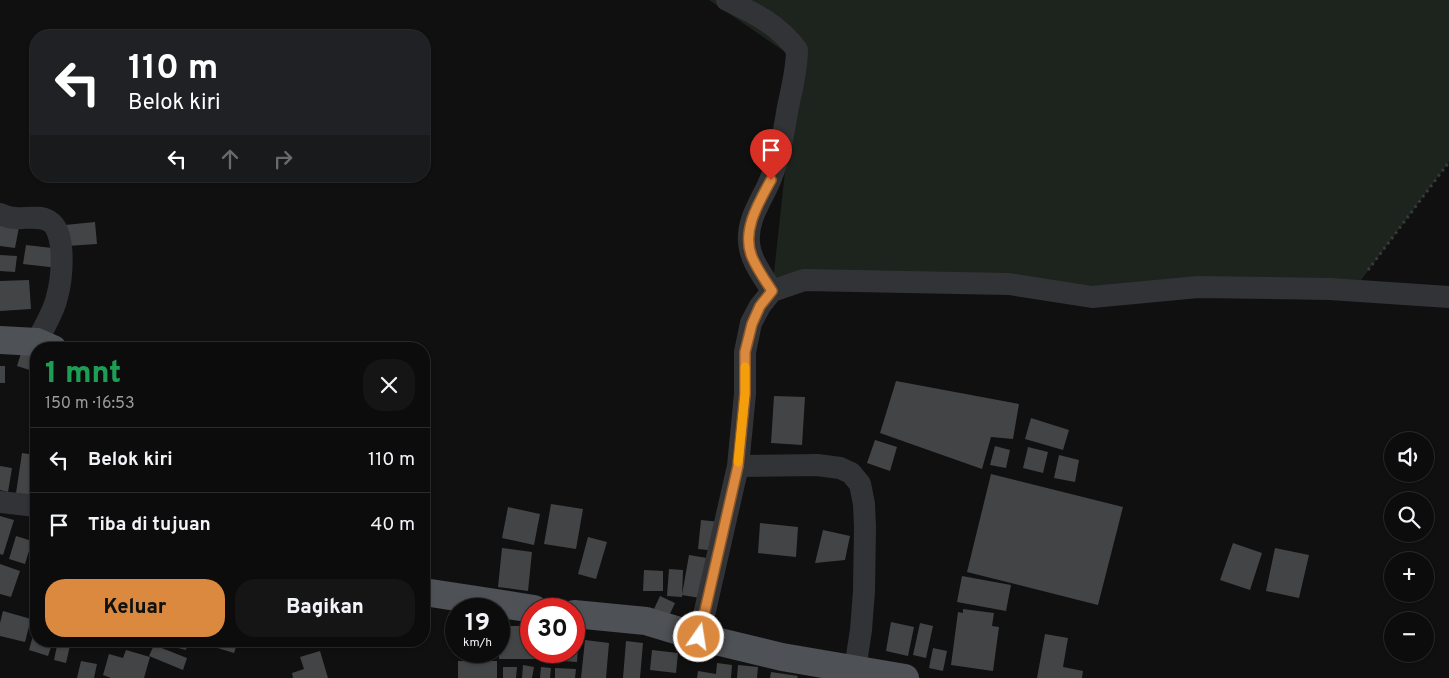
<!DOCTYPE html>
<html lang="id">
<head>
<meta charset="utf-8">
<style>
  body { margin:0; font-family:Overpass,sans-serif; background:#151516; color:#f1f3f6; height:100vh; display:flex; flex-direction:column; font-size:19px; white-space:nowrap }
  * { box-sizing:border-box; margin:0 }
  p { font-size:16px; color:#9a9b9d }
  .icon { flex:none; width:28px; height:28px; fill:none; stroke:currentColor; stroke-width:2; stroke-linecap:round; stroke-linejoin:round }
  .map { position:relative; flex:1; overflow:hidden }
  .details { position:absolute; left:30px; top:342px; width:400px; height:305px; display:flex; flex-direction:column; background:#0c0c0d; border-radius:20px; box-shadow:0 1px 4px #0004,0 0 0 1px #2c2c2e }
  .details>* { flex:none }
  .banner { position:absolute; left:30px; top:30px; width:400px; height:152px; border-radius:20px; box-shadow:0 1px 4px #0004,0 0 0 1px #2c2c2e; background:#202124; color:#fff; overflow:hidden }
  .controls { position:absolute; left:1384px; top:432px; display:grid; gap:10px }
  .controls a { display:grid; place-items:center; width:50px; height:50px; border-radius:50%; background:#0c0c0d; box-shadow:0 1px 4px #0004,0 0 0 1px #2c2c2e; font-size:25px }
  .speed { position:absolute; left:445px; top:598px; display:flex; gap:10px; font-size:25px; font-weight:700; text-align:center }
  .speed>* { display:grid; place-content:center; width:65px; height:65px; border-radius:50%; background:#0c0c0d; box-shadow:0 1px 4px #0004,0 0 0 1px #2c2c2e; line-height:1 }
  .speed small { font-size:12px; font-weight:400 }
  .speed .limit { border:8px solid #d22; background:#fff; color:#111 }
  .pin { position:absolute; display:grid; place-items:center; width:42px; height:42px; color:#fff; margin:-51px -21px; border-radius:50% 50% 50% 0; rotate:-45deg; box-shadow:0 0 5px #0007 }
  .pin .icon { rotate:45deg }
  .me { position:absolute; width:55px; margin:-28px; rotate:13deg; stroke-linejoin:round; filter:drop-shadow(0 0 4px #0008) }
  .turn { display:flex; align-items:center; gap:18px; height:105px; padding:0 15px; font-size:22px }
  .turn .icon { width:65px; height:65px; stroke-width:2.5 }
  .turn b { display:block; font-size:35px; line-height:42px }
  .lanes { display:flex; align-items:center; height:48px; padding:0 15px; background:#0003; justify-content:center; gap:25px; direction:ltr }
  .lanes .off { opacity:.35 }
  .round { display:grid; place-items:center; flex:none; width:52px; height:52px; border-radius:20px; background:#151516 }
  .summary { display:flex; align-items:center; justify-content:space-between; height:85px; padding:0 15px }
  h1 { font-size:30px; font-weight:800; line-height:38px; color:#1e9e55 }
  .cta { display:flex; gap:10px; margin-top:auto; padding:10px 15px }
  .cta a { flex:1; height:58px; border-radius:20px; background:#db893e; color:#111; font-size:20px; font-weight:800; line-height:58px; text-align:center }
  .cta a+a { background:#151516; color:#f1f3f6 }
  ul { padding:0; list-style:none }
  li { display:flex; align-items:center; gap:15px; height:65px; padding:0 15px; border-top:1px solid #2c2c2e }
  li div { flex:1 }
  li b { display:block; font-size:19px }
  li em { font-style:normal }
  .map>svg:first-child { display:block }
</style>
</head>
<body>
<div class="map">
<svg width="1449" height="678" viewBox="0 0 1449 678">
  <rect width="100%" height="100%" fill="#101011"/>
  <!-- green -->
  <path fill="#1d231d" d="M 709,0 L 1449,0 L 1449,162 L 1353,291 L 772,291 L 797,60 Z"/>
  <!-- building -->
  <path fill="#424446" d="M 95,222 L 97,244 L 67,246 L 65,225 Z
    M 0,224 L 19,227 L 15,248 L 0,246 Z
    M 26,245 L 61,249 L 58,268 L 23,264 Z
    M 0,255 L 17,256 L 15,272 L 0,271 Z
    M 29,280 L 31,309 L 0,311 L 0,281 Z
    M 22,350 L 36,354 L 36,372 L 17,366 Z
    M 0,366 L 5,366 L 5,383 L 0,383 Z
    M 896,381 L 1019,404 L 1013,439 L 991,437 L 982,469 L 880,433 Z
    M 774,396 L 805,397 L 802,445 L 771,443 Z
    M 1031,418 L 1069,430 L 1063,450 L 1025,439 Z
    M 875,440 L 897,447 L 890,471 L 867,463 Z
    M 995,446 L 1010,450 L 1006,468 L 990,465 Z
    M 1028,447 L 1048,452 L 1043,473 L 1023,468 Z
    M 22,453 L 36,455 L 29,495 L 16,493 Z
    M 1059,455 L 1079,460 L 1075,482 L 1054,478 Z
    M 0,466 L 12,468 L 8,492 L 0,490 Z
    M 991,474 L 1123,507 L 1098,605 L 967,572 Z
    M 551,504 L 583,509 L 576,549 L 544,544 Z
    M 508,507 L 540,514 L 534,545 L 502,538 Z
    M 0,516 L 14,520 L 3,555 L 0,554 Z
    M 701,520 L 720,522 L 717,551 L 698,549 Z
    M 760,523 L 798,527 L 796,557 L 758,553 Z
    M 823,530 L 850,536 L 845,560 L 815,563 Z
    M 16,536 L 32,541 L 25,564 L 9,559 Z
    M 588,537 L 607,542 L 596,579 L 578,574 Z
    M 1233,543 L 1262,553 L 1250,590 L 1220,580 Z
    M 502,548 L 532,552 L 528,591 L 498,587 Z
    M 1275,548 L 1309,555 L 1299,598 L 1266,591 Z
    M 689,555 L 713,559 L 706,599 L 682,595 Z
    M 0,564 L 20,571 L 11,597 L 0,594 Z
    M 669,569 L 683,570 L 682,597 L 667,596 Z
    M 644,570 L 663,571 L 663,591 L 643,591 Z
    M 962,576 L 1011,585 L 1006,611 L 957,602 Z
    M 660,596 L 675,603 L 669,616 L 654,609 Z
    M 963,609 L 994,613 L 992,626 L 999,627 L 993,671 L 951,665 L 958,612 L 963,613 Z
    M 3,611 L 31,619 L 25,642 L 0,636 L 0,623 Z
    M 891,622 L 914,627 L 908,656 L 886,651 Z
    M 920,623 L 933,626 L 926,658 L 913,655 Z
    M 36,625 L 36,641 L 53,641 L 48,656 L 29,650 Z
    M 499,626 L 531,626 L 531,651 L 539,651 L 539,659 L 499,659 Z
    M 574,632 L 579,633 L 577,662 L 547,660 L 548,651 L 574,651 Z
    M 1045,634 L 1068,638 L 1063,667 L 1083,671 L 1082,678 L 1037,678 Z
    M 585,640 L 609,643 L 606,678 L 581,678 Z
    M 58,641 L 71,641 L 66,663 L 54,660 Z
    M 162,641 L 188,641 L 186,650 L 162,644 Z
    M 202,641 L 238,641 L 234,653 L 201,643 Z
    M 626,641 L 643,643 L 640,678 L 623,678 Z
    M 154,645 L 187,658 L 183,670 L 149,656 Z
    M 933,648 L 947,651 L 943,671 L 929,668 Z
    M 126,650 L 150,657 L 144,678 L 111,678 L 103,675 L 109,654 L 123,658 Z
    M 652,650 L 678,653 L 676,673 L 650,670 Z
    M 320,651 L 328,678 L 293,678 L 292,673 L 304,669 L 300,657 Z
    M 81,661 L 97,664 L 94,678 L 77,678 Z
    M 458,661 L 497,661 L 497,678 L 458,678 Z
    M 717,663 L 732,665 L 731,678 L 697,678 L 698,671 L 716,674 Z
    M 523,665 L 534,667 L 532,678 L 522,678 Z
    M 738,665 L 758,667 L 757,678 L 737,678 Z
    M 503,667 L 517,667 L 516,678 L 503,678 Z
    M 541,667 L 551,668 L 550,678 L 540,678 Z
    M 555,668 L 576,669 L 575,678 L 555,678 Z
    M 771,672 L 798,676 L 797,678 L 770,678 Z"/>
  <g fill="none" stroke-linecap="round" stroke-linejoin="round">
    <!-- path -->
    <path stroke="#383a3d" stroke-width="3" stroke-dasharray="2.5 4" stroke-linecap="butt" d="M 1368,270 L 1449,162"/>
    <!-- street -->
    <path stroke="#323336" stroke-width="22" d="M 727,0 C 754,13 779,25 797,50 C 797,69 792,88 788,107 C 784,131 780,155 771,178 C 763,199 747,218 749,242 C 750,260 763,276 772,291
      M 0,214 C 5,216 10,218 15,218 C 26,219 39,215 49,221 C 67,231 62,279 57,297 C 54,312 43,328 37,342
      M 738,466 L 817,465 L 840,468 L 851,473 L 860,484 L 864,504 L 865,527 L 864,591 L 861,630 L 855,669
      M 0,502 L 36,506
      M 699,637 L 738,466 L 745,394 L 745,352 L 751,323 L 760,306 L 772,291 L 804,280 L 1009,284 L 1092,297 L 1198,287 L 1330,289 L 1449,297"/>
    <!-- primary -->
    <path stroke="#4e5155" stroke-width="28" d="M 0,340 L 37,342 L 53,349
      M 424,592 L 534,609
      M 574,614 L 646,621 L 699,637 L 782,657 L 905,678"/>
  </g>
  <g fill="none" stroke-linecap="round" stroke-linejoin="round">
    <!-- route casing -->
    <g stroke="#8e5928" stroke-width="12">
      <path id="route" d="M 699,637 L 738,466 L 745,394 L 745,352 L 752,324 L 760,306 L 772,291 C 765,280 757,269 752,257 C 741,231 759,202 771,180"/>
    </g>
    <!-- route -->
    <use href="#route" stroke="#db893e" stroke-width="9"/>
    <!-- slow -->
    <path stroke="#f59e0b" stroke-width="9" d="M 738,462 L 745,394 L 745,367"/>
  </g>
</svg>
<div class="controls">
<a><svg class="icon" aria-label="sound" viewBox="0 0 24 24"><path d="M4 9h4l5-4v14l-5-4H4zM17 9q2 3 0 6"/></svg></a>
<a><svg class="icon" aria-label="search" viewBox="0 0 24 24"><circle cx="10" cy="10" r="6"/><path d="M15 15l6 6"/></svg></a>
<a>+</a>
<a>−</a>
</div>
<div class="speed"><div>19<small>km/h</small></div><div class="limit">30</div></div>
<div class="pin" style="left:771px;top:180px;background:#d93025"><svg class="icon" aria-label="arrive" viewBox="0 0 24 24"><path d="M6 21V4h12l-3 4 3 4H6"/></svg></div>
<svg class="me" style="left:699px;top:637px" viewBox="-20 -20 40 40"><circle r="17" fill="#db893e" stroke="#fff" stroke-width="3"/><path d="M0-11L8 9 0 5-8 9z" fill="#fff"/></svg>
<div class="banner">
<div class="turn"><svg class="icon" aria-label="left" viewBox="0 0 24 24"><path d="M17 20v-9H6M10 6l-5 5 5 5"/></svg><div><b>110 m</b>Belok kiri</div></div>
<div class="lanes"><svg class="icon" aria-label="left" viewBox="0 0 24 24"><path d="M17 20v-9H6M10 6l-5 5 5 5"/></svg><svg class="icon off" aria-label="ahead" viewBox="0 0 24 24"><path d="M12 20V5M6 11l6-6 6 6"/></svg><svg class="icon off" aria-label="right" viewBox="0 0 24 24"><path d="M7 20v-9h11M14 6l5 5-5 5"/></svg></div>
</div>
<section class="details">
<div class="summary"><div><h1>1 mnt</h1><p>150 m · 16:53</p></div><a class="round"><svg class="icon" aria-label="close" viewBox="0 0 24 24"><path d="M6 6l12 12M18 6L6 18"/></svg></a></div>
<ul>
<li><svg class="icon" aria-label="left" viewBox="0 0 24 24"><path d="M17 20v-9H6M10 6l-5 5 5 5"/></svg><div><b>Belok kiri</b></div><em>110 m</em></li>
<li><svg class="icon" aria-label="arrive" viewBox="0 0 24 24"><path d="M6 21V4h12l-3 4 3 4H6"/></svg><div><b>Tiba di tujuan</b></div><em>40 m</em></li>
</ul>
<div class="cta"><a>Keluar</a><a>Bagikan</a></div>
</section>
</div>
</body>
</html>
